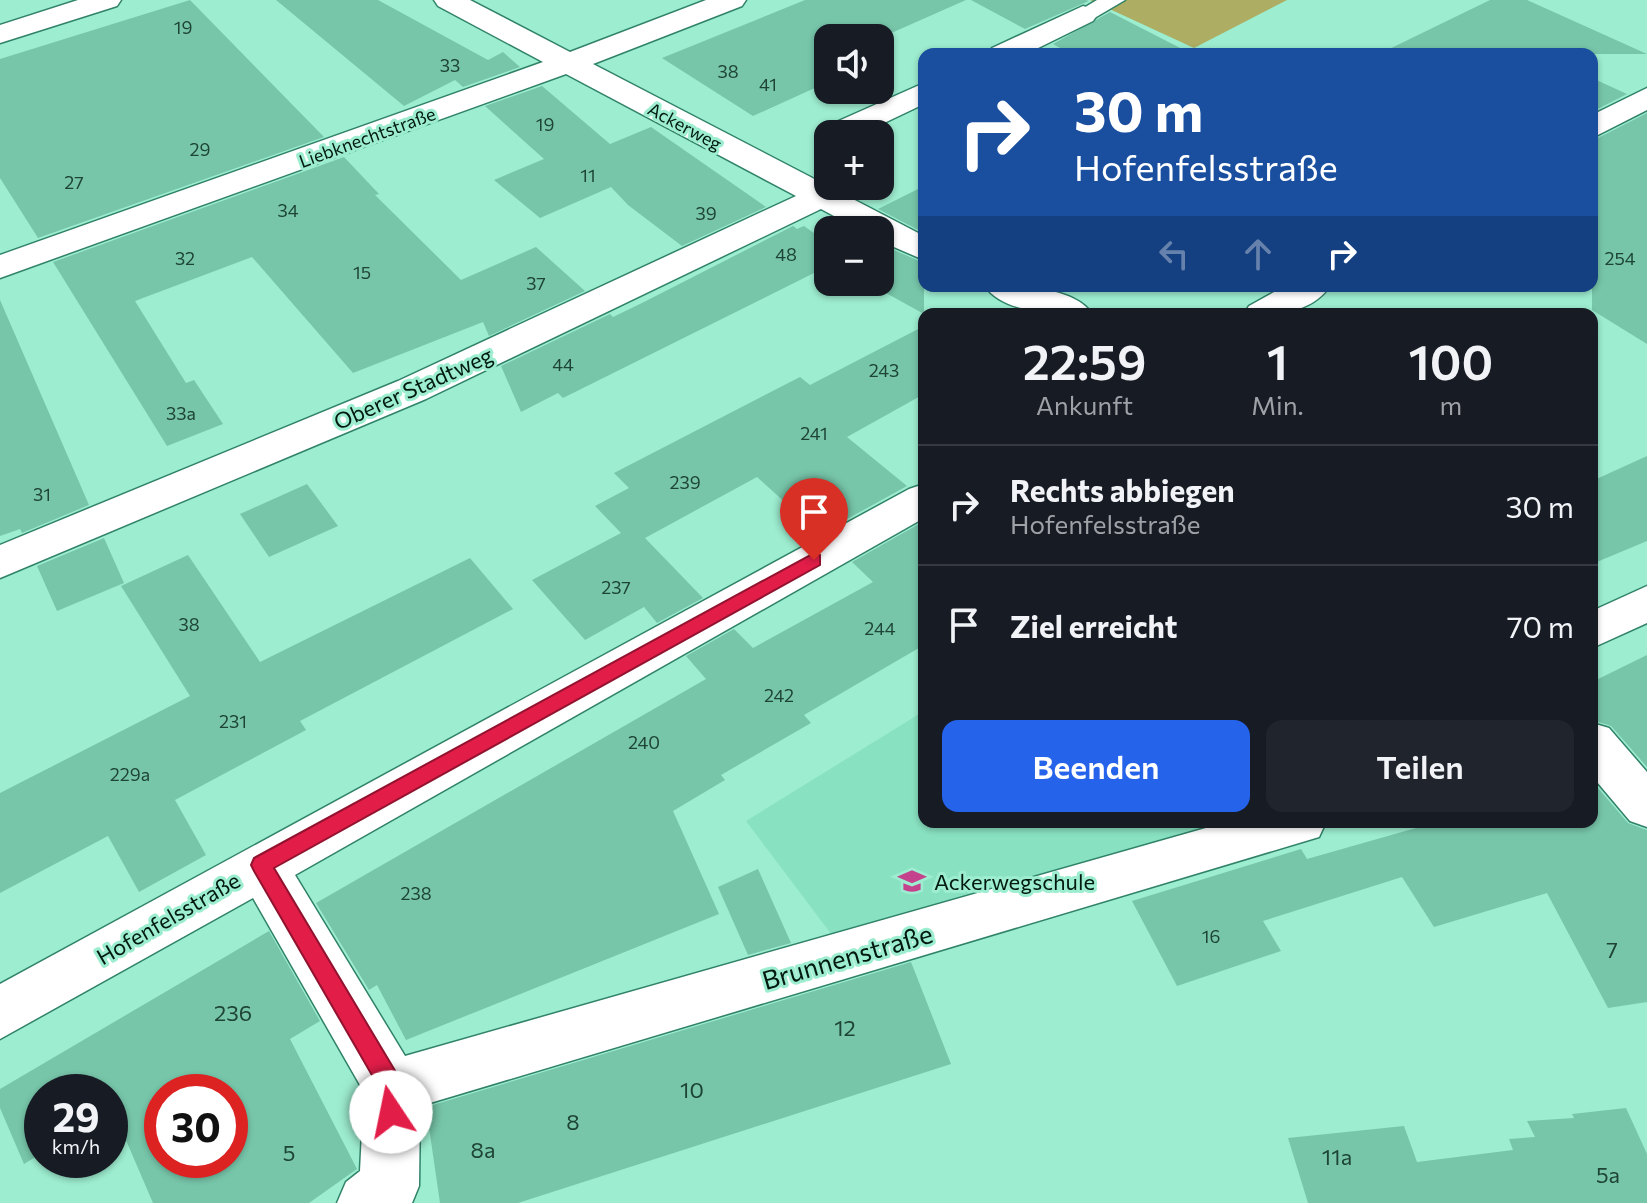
<!DOCTYPE html>
<html lang="de">
<head>
<meta charset="utf-8">
<style>
  body { margin:0; font-family:Commissioner,sans-serif; background:#20242c; color:#f1f3f6; height:100vh; display:flex; flex-direction:column; font-size:30px; white-space:nowrap }
  * { box-sizing:border-box; margin:0 }
  p { font-size:26px; color:#9ea1a6 }
  .icon { flex:none; width:44px; height:44px; fill:none; stroke:currentColor; stroke-width:2; stroke-linecap:round; stroke-linejoin:round }
  .map { position:relative; flex:1; overflow:hidden }
  .drawer { position:absolute; left:918px; top:308px; width:680px; height:520px; display:flex; flex-direction:column; background:#171b24; border-radius:16px; box-shadow:0 2px 6px #0004 }
  .drawer>* { flex:none }
  .banner { position:absolute; left:918px; top:48px; width:680px; height:244px; border-radius:16px; box-shadow:0 2px 6px #0004; background:#1a4fa0; color:#fff; overflow:hidden }
  .fabs { position:absolute; left:814px; top:24px; display:grid; gap:16px }
  .fabs a { display:grid; place-items:center; width:80px; height:80px; border-radius:16px; background:#171b24; box-shadow:0 2px 6px #0004; font-size:40px }
  .speed { position:absolute; left:24px; top:1074px; display:flex; gap:16px; font-size:40px; font-weight:700; text-align:center }
  .speed>* { display:grid; place-content:center; width:104px; height:104px; border-radius:50%; background:#171b24; box-shadow:0 2px 6px #0004; line-height:1 }
  .speed small { font-size:20px; font-weight:400 }
  .speed .limit { border:12px solid #d22; background:#fff; color:#111 }
  .pin { position:absolute; display:grid; place-items:center; width:68px; height:68px; color:#fff; margin:-82px -34px; border-radius:50% 50% 50% 0; rotate:-45deg; box-shadow:0 0 8px #0007 }
  .pin .icon { rotate:45deg }
  .me { position:absolute; width:88px; margin:-44px; rotate:349deg; stroke-linejoin:round; filter:drop-shadow(0 0 6px #0008) }
  .turn { display:flex; align-items:center; gap:28px; height:168px; padding:0 24px; font-size:36px }
  .turn .icon { width:104px; height:104px; stroke-width:2.5 }
  .turn b { display:block; font-size:56px; line-height:68px }
  .lanes { display:flex; align-items:center; height:76px; padding:0 24px; background:#0003; justify-content:center; gap:40px; direction:ltr }
  .lanes .off { opacity:.35 }
  .eta { display:flex; justify-content:space-evenly; align-items:center; height:136px; text-align:center }
  .eta b { font-size:48px; font-weight:600; line-height:56px }
  .action { display:flex; gap:16px; margin-top:auto; padding:16px 24px }
  .action a { flex:1; height:92px; border-radius:16px; background:#2563eb; color:#fff; font-size:32px; font-weight:600; line-height:92px; text-align:center }
  .action a+a { background:#20242c; color:#f1f3f6 }
  ul { padding:0; list-style:none }
  li { display:flex; align-items:center; gap:24px; height:120px; padding:0 24px; border-top:2px solid #363941 }
  li div { flex:1 }
  li b { display:block; font-size:30px }
  li em { font-style:normal }
  .map>svg:first-child { display:block }
</style>
</head>
<body>
<div class="map">
<svg width="1647" height="1203" viewBox="0 0 1647 1203">
  <rect width="100%" height="100%" fill="#9dedd0"/>
  <!-- built -->
  <path fill="#88e1c1" d="M 924,711 L 924,822 L 1230,822 L 835,939 L 746,821 Z"/>
  <!-- green -->
  <path fill="#adae63" d="M 1090,0 L 1287,0 L 1194,48 Z"/>
  <!-- building -->
  <path fill="#77c6aa" fill-rule="evenodd" d="M 190,0 L 324,137 L 38,238 L 0,178 L 0,59 Z
    M 276,0 L 378,0 L 488,60 L 503,52 L 520,67 L 463,87 L 455,80 L 404,106 Z
    M 805,0 L 966,0 L 880,38 L 828,38 L 828,82 L 753,116 L 662,58 Z
    M 971,0 L 1086,0 L 1089,1 L 1025,29 Z
    M 1490,0 L 1527,0 L 1647,54 L 1379,54 Z
    M 1110,12 L 1192,54 L 1071,54 L 1053,44 Z
    M 1592,78 L 1627,94 L 1592,112 Z
    M 542,86 L 610,144 L 651,127 L 766,207 L 682,246 L 628,205 L 611,187 L 540,218 L 494,180 L 544,159 L 485,106 Z
    M 1647,113 L 1647,344 L 1592,310 L 1592,141 Z
    M 344,157 L 379,194 L 375,195 L 461,280 L 536,247 L 585,291 L 489,336 L 483,322 L 353,373 L 252,257 L 135,301 L 186,383 L 194,380 L 223,424 L 167,446 L 53,262 Z
    M 924,186 L 924,233 L 878,209 Z
    M 793,226 L 797,229 L 804,226 L 828,243 L 828,266 L 563,398 L 558,393 L 521,412 L 501,366 L 610,314 L 613,317 L 642,303 Z
    M 880,244 L 924,263 L 924,314 L 866,282 L 880,282 Z
    M 0,300 L 89,505 L 22,533 L 20,529 L 0,536 Z
    M 924,326 L 924,394 L 847,437 L 907,486 L 820,534 L 757,477 L 645,538 L 703,598 L 657,623 L 644,607 L 585,640 L 532,580 L 621,533 L 595,506 L 629,488 L 614,473 L 800,377 L 810,385 Z
    M 1647,456 L 1647,541 L 1592,564 L 1592,481 Z
    M 307,484 L 338,526 L 269,557 L 240,514 Z
    M 924,521 L 924,645 L 804,715 L 811,723 L 721,775 L 725,780 L 673,811 L 719,914 L 406,1040 L 377,985 L 369,990 L 316,903 L 706,679 L 686,656 L 734,629 L 753,648 L 873,582 L 852,562 Z
    M 104,538 L 124,583 L 57,611 L 37,566 Z
    M 188,555 L 260,662 L 470,558 L 513,609 L 300,721 L 306,730 L 175,800 L 206,855 L 139,892 L 108,836 L 0,893 L 0,793 L 190,696 L 121,586 Z
    M 1647,655 L 1647,767 L 1611,726 L 1592,720 L 1592,682 Z
    M 1592,781 L 1628,823 L 1647,830 L 1647,1002 L 1608,1008 L 1547,893 L 1434,927 L 1402,877 L 1263,921 L 1281,951 L 1177,986 L 1132,901 L 1301,849 L 1307,859 L 1437,822 L 1592,822 Z
    M 758,869 L 791,943 L 748,955 L 718,887 Z
    M 269,931 L 320,1021 L 290,1039 L 357,1169 L 309,1203 L 153,1203 L 113,1110 L 110,1111 L 110,1092 L 42,1092 L 42,1153 L 24,1164 L 0,1108 L 0,1089 ZM 162,1092 L 230,1092 L 230,1160 L 162,1160 Z
    M 911,962 L 951,1064 L 518,1203 L 440,1203 L 426,1107 Z
    M 1626,1108 L 1647,1154 L 1647,1203 L 1308,1203 L 1288,1138 L 1404,1126 L 1417,1162 L 1513,1150 L 1509,1139 L 1535,1137 L 1527,1121 L 1574,1118 L 1572,1114 Z"/>
  <g fill="none" stroke-linecap="round" stroke-linejoin="round">
    <!-- service casing -->
    <g stroke="#308269" stroke-width="3">
      <path id="service" d="M 1097,0 L 1125,0 L 1091,20 L 1075,20 L 1072,15 Z"/>
    </g>
    <!-- minor casing -->
    <g stroke="#308269" stroke-width="3">
      <path id="minor" d="M 78,0 L 121,0 L 117,6 L 0,43 L 0,25 Z
        M 434,0 L 470,0 L 570,52 L 706,0 L 746,0 L 742,6 L 593,64 L 924,236 L 924,260 L 880,241 L 880,230 L 860,230 L 821,209 L 426,399 L 0,578 L 0,545 L 398,381 L 796,196 L 566,74 L 0,278 L 0,255 L 543,62 L 438,6 Z
        M 1083,6 L 1093,9 L 1097,15 L 1093,21 L 1026,54 L 988,54 L 992,48 Z
        M 924,83 L 924,104 L 861,134 L 828,134 L 828,142 L 820,134 L 825,127 Z
        M 1647,88 L 1647,110 L 1592,138 L 1592,115 Z
        M 985,286 C 1016,286 1074,286 1092,314 C 1061,314 1004,315 985,286 Z
        M 1285,286 L 1330,286 C 1310,315 1275,314 1244,314 L 1249,306 Z
        M 924,484 L 924,518 L 295,875 L 405,1056 L 1227,822 L 1326,822 L 1319,837 L 420,1106 L 419,1186 L 412,1203 L 337,1203 L 346,1182 L 360,1171 L 364,1092 L 253,898 L 0,1039 L 0,984 L 909,489 Z
        M 1647,586 L 1647,623 L 1592,648 L 1592,611 Z
        M 1592,723 L 1609,728 L 1647,772 L 1647,827 L 1630,821 L 1592,776 Z"/>
    </g>
    <!-- service -->
    <use href="#service" fill="#fff" fill-rule="evenodd"/>
    <!-- minor -->
    <use href="#minor" fill="#fff" fill-rule="evenodd"/>
  </g>
  <!-- route -->
  <path fill="#e11d48" stroke="#92132f" stroke-width="2" d="M 814,553 L 820,555 L 820,565 L 274,868 L 400,1079 L 404,1087 L 400,1120 L 391,1123 L 383,1120 L 380,1089 L 254,871 L 251,865 L 254,858 Z"/>
  <!-- icons -->
  <defs>
    <g id="school-bare" transform="scale(2.16)"><path d="M0-5L7-2L0 1L-7-2ZM-4 1L0 2.5L4 1V4Q0 6-4 4Z" fill="#c4438c" stroke="#9dedd0" stroke-width="2.5" paint-order="stroke"/></g>
  </defs>
  <g fill-rule="evenodd">
    <use href="#school-bare" x="912" y="881"/>
  </g>
  <g text-anchor="middle" dominant-baseline="central" stroke-width="6" stroke-linejoin="round" paint-order="stroke">
    <!-- number labels -->
    <g font-size="18" fill="#1e4437">
      <text x="183" y="27">19</text>
      <text x="450" y="65">33</text>
      <text x="728" y="71">38</text>
      <text x="768" y="84">41</text>
      <text x="545" y="124">19</text>
      <text x="200" y="149">29</text>
      <text x="588" y="175">11</text>
      <text x="74" y="182">27</text>
      <text x="288" y="210">34</text>
      <text x="706" y="213">39</text>
      <text x="786" y="254">48</text>
      <text x="185" y="258">32</text>
      <text x="1620" y="258">254</text>
      <text x="362" y="272">15</text>
      <text x="536" y="283">37</text>
      <text x="563" y="364">44</text>
      <text x="884" y="370">243</text>
      <text x="181" y="413">33a</text>
      <text x="814" y="433">241</text>
      <text x="685" y="482">239</text>
      <text x="42" y="494">31</text>
      <text x="616" y="587">237</text>
      <text x="189" y="624">38</text>
      <text x="880" y="628">244</text>
      <text x="779" y="695">242</text>
      <text x="233" y="721">231</text>
      <text x="644" y="742">240</text>
      <text x="130" y="774">229a</text>
      <text x="416" y="893">238</text>
      <text x="1211" y="936">16</text>
    </g>
    <!-- far-street labels -->
    <g font-size="18" fill="#011911" stroke="#9dedd0">
      <text transform="translate(685 126) rotate(28)">Ackerweg</text>
      <text transform="translate(367 137) rotate(-20)">Liebknechtstraße</text>
    </g>
    <!-- street labels -->
    <g font-size="22" fill="#011911" stroke="#9dedd0">
      <text transform="translate(413 388) rotate(-24)">Oberer Stadtweg</text>
      <text transform="translate(168 918) rotate(-30)">Hofenfelsstraße</text>
    </g>
    <!-- poi labels -->
    <g font-size="22" fill="#011911" stroke="#9dedd0" text-anchor="start">
      <text x="934" y="881">Ackerwegschule</text>
    </g>
    <!-- near-number labels -->
    <g font-size="22" fill="#1e4437">
      <text x="1612" y="949">7</text>
      <text x="233" y="1012">236</text>
      <text x="845" y="1027">12</text>
      <text x="692" y="1089">10</text>
      <text x="573" y="1121">8</text>
      <text x="483" y="1149">8a</text>
      <text x="289" y="1152">5</text>
      <text x="1337" y="1156">11a</text>
      <text x="1608" y="1174">5a</text>
    </g>
    <!-- near-street labels -->
    <g font-size="26" fill="#011911" stroke="#9dedd0">
      <text transform="translate(847 956) rotate(-16)">Brunnenstraße</text>
    </g>
  </g>
</svg>
<div class="fabs">
<a><svg class="icon" aria-label="sound" viewBox="0 0 24 24"><path d="M4 9h4l5-4v14l-5-4H4zM17 9q2 3 0 6"/></svg></a>
<a>+</a>
<a>−</a>
</div>
<div class="speed"><div>29<small>km/h</small></div><div class="limit">30</div></div>
<div class="pin" style="left:814px;top:560px;background:#d93025"><svg class="icon" aria-label="arrive" viewBox="0 0 24 24"><path d="M6 21V4h12l-3 4 3 4H6"/></svg></div>
<svg class="me" style="left:391px;top:1112px" viewBox="-20 -20 40 40"><circle r="19" fill="#fff"/><path d="M0-13L10 11 0 6-10 11z" fill="#e11d48"/></svg>
<div class="banner">
<div class="turn"><svg class="icon" aria-label="right" viewBox="0 0 24 24"><path d="M7 20v-9h11M14 6l5 5-5 5"/></svg><div><b>30 m</b>Hofenfelsstraße</div></div>
<div class="lanes"><svg class="icon off" aria-label="left" viewBox="0 0 24 24"><path d="M17 20v-9H6M10 6l-5 5 5 5"/></svg><svg class="icon off" aria-label="ahead" viewBox="0 0 24 24"><path d="M12 20V5M6 11l6-6 6 6"/></svg><svg class="icon" aria-label="right" viewBox="0 0 24 24"><path d="M7 20v-9h11M14 6l5 5-5 5"/></svg></div>
</div>
<section class="drawer">
<div class="eta">
<div><b>22:59</b><p>Ankunft</p></div>
<div><b>1</b><p>Min.</p></div>
<div><b>100</b><p>m</p></div>
</div>
<ul>
<li><svg class="icon" aria-label="right" viewBox="0 0 24 24"><path d="M7 20v-9h11M14 6l5 5-5 5"/></svg><div><b>Rechts abbiegen</b><p>Hofenfelsstraße</p></div><em>30 m</em></li>
<li><svg class="icon" aria-label="arrive" viewBox="0 0 24 24"><path d="M6 21V4h12l-3 4 3 4H6"/></svg><div><b>Ziel erreicht</b></div><em>70 m</em></li>
</ul>
<div class="action"><a>Beenden</a><a>Teilen</a></div>
</section>
</div>
</body>
</html>
